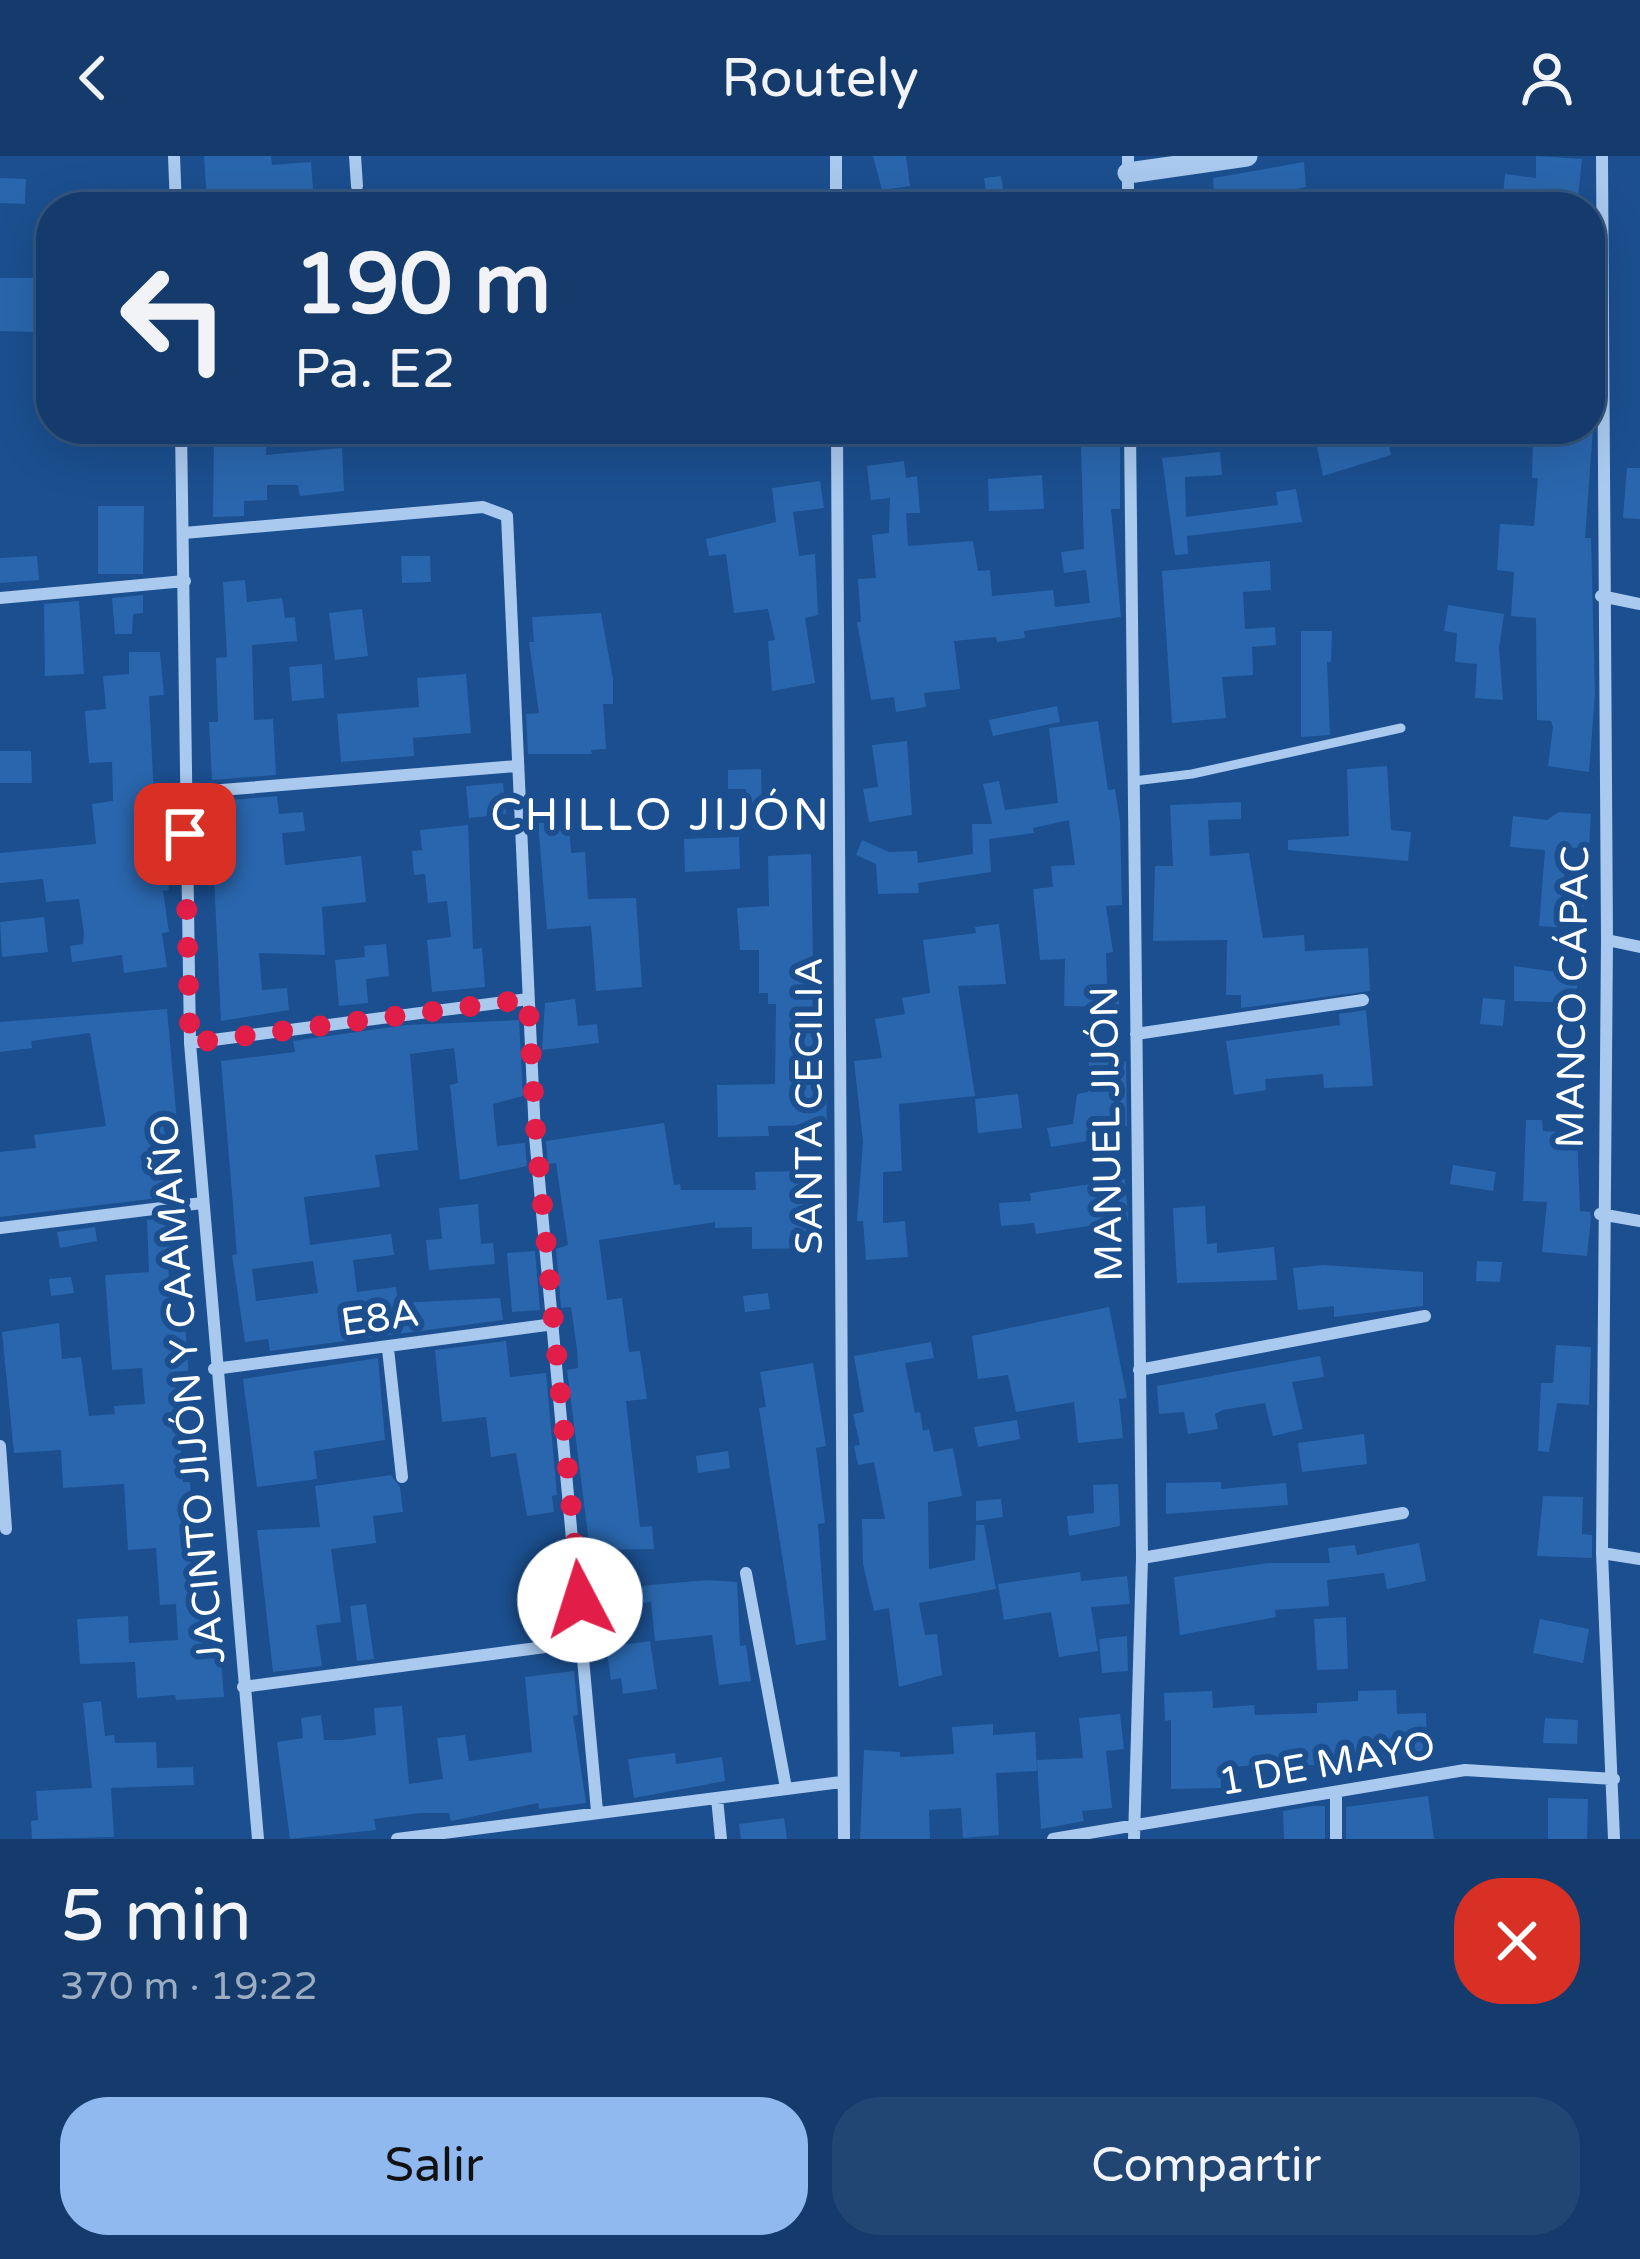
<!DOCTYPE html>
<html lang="es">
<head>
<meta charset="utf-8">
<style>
  body { margin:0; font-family:"Varela Round",sans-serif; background:#214673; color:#f1f3f6; height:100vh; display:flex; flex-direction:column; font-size:45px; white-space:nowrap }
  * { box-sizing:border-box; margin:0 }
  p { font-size:39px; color:#9dadc1 }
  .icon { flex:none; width:66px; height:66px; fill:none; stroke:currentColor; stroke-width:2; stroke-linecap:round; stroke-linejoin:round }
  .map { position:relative; height:1683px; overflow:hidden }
  .panel { display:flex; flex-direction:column; background:#143b6b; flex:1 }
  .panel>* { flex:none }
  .top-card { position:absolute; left:36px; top:36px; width:1569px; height:252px; border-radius:48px; box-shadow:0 12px 48px #0002,0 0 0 3px #33557e; background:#143b6b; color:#f1f3f6; overflow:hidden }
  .pin { position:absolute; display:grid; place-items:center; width:102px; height:102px; color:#fff; margin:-51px; border-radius:24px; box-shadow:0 6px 18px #0006 }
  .me { position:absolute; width:132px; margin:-66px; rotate:355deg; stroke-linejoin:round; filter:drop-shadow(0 0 9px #0008) }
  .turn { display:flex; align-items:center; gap:42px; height:252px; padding:0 60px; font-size:54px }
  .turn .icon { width:156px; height:156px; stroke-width:2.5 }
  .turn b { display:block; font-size:84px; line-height:102px }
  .round { display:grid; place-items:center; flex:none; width:126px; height:126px; border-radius:48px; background:#214673 }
  .head { display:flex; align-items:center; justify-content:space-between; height:204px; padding:0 60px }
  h1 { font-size:72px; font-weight:600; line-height:90px }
  .cta { display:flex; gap:24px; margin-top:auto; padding:24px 60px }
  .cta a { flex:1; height:138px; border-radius:48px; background:#90b9f0; color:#111; font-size:48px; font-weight:600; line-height:138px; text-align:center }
  .cta a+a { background:#214673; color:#f1f3f6 }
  header { display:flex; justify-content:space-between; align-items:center; height:156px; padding:0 60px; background:#143b6b; font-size:54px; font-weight:600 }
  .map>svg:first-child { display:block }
</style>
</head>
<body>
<header><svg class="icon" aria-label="back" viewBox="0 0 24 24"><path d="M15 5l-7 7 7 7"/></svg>Routely<svg class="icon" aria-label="person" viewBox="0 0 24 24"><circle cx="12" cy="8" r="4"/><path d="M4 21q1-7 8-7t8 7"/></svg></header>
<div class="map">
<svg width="1640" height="1683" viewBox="0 0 1640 1683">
  <rect width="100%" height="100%" fill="#1b4f8f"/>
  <!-- building -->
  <path fill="#2a66ad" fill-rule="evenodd" d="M 204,0 L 271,0 L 272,9 L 311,6 L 314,46 L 260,50 L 259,42 L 207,45 Z
    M 873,0 L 906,0 L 910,30 L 882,34 Z
    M 1536,0 L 1582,3 L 1577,51 L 1502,51 L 1505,18 L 1536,22 Z
    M 1304,6 L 1306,31 L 1215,51 L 1213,22 Z
    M 1001,20 L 1004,40 L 987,43 L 984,22 Z
    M 0,22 L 26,23 L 25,48 L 0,47 Z
    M 0,122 L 36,122 L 35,176 L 0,175 Z
    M 224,273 L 253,273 L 253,281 L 267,281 L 266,299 L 342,292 L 344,335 L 300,340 L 298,329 L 267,329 L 267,344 L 244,345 L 244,360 L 213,361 L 214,282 L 224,282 Z
    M 1376,273 L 1386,275 L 1391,299 L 1323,320 L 1316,285 Z
    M 1567,273 L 1593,273 L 1585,382 L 1591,382 L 1595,538 L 1589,616 L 1548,610 L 1553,571 L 1551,565 L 1537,564 L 1536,462 L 1511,460 L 1514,416 L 1497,414 L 1500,368 L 1534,370 L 1538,322 L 1532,322 L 1533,283 L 1568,284 Z
    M 1120,290 L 1120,353 L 1111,353 L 1121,461 L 1024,475 L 1025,482 L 997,486 L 996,481 L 954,485 L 960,533 L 924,537 L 926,551 L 896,556 L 894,541 L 871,544 L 857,466 L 861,466 L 858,423 L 876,422 L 872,379 L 889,377 L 890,342 L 871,344 L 867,310 L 904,305 L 906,322 L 917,320 L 920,357 L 906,357 L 908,390 L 973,385 L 978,415 L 990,414 L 992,440 L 1053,434 L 1055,451 L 1090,447 L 1086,414 L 1064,417 L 1061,396 L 1084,393 L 1081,291 Z
    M 1220,296 L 1222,319 L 1185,321 L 1186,361 L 1278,349 L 1276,336 L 1296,333 L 1302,366 L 1187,380 L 1188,398 L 1175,399 L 1162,302 Z
    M 1627,312 L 1640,312 L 1640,363 L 1623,362 Z
    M 1042,319 L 1044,353 L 989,355 L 988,323 Z
    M 820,325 L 824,352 L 793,356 L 799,400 L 815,398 L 818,459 L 805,462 L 815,527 L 772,535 L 768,485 L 775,484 L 768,453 L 734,457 L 726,398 L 709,400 L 706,383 L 776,366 L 772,332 Z
    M 98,350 L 144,350 L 143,418 L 98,418 Z
    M 37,400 L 39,424 L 0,427 L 0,402 Z
    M 401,400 L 430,400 L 431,426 L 402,427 Z
    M 1270,405 L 1271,434 L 1243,436 L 1245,473 L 1275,471 L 1276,489 L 1252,491 L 1253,519 L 1222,521 L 1226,562 L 1172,567 L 1162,415 Z
    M 245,424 L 247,446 L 282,442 L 285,462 L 295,461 L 297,485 L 252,489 L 254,564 L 273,563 L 276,619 L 212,624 L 209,566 L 218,566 L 216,502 L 227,501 L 223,426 Z
    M 143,439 L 143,457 L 133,458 L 132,478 L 115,478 L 112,442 Z
    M 79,445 L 84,518 L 45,520 L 44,448 Z
    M 1448,449 L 1504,458 L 1499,492 L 1503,544 L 1475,542 L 1477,508 L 1455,506 L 1457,477 L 1444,475 Z
    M 362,453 L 368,500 L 335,504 L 329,457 Z
    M 601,457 L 613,523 L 613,548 L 603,548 L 606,593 L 591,594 L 592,598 L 528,598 L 526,558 L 539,557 L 529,486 L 534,486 L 532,461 Z
    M 1301,475 L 1332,475 L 1331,506 L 1327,506 L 1330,579 L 1301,581 Z
    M 129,496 L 160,496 L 164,539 L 149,540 L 154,641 L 162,640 L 167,684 L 163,685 L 169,734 L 163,735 L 169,776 L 162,777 L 167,811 L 124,817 L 122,799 L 72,806 L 70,790 L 83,788 L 84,777 L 79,743 L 46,746 L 43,723 L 0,727 L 0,697 L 96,688 L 92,648 L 113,645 L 112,606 L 89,607 L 85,555 L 106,553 L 103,520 L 129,518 Z
    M 322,508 L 324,542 L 292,545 L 289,511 Z
    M 466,518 L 471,577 L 413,582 L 414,600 L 341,606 L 337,558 L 419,551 L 417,522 Z
    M 1057,550 L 1060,566 L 993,580 L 989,564 Z
    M 1098,565 L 1108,634 L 1115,633 L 1120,665 L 1122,749 L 1106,750 L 1113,796 L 1106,797 L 1107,829 L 1120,829 L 1119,851 L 1064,850 L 1065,803 L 1040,804 L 1033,733 L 1053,731 L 1051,710 L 1075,709 L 1069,664 L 1033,672 L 1034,677 L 989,683 L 991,716 L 918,727 L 919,737 L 878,738 L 876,708 L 856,699 L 862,684 L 889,696 L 917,695 L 918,707 L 973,698 L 972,668 L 992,668 L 983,628 L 999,625 L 1005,654 L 1058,647 L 1049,572 Z
    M 907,585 L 912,659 L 869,666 L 863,633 L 878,631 L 872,589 Z
    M 0,595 L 31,595 L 32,627 L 0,627 Z
    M 1387,610 L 1391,674 L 1411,676 L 1408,705 L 1288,694 L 1288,684 L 1349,680 L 1347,613 Z
    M 761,613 L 762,648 L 746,648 L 746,633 L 728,633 L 728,614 Z
    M 503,627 L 506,658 L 469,662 L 466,630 Z
    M 277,640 L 279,658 L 303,656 L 305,675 L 282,677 L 285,709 L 361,700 L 366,746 L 322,751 L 325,799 L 259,797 L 262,834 L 287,832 L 289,854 L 221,865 L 214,721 L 229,720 L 225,672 L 211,674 L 208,646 Z
    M 1241,646 L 1241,663 L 1208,664 L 1210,700 L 1249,697 L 1263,782 L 1304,779 L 1305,795 L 1368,792 L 1370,835 L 1241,852 L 1241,839 L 1226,839 L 1227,784 L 1153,785 L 1155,710 L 1173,710 L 1170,649 Z
    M 1559,656 L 1591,658 L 1589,693 L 1564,691 L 1564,728 L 1585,729 L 1582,773 L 1539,770 L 1545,694 L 1510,691 L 1513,660 L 1547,664 Z
    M 569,665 L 571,697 L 585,696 L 588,743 L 636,742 L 642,831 L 596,835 L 591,770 L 547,773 L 538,667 Z
    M 468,669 L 473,793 L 482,792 L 485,831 L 432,836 L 427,784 L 451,781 L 447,745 L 428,747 L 425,718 L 414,719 L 412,695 L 422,694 L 420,674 Z
    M 739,681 L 740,713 L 685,716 L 684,683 Z
    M 811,698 L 814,860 L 821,860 L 820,929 L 826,929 L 827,969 L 768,970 L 769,980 L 718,981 L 717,929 L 775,928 L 776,848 L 768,848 L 768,837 L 759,837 L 759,794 L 740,794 L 737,752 L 769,750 L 768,700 Z
    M 44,761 L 48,796 L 2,801 L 0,766 Z
    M 999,768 L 1006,828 L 958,830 L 975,940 L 899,948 L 902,1015 L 883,1016 L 883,1067 L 905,1065 L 908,1101 L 866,1104 L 863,1065 L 857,1065 L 863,985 L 854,905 L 882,902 L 875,863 L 905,858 L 902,842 L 930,837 L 923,784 L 976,777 L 975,771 Z
    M 386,788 L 389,820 L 366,823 L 368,847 L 339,850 L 335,804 L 365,801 L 364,790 Z
    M 1514,810 L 1578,819 L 1576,847 L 1514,845 Z
    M 1483,842 L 1505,844 L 1503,870 L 1480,868 Z
    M 575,843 L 578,870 L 597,868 L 599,887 L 542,894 L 545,847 Z
    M 167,853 L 177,966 L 163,968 L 176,1040 L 0,1061 L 0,996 L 36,992 L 34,979 L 106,970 L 90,877 L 31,885 L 32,892 L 0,896 L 0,866 Z
    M 1366,854 L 1373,930 L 1324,932 L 1323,918 L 1265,923 L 1266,934 L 1234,939 L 1226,885 L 1340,869 L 1339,858 Z
    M 519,864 L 523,940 L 493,948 L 497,990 L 525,987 L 527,1010 L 460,1024 L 450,929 L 458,927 L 454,892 L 410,898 L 418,994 L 375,999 L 380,1031 L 304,1041 L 310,1089 L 391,1078 L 394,1099 L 353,1104 L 357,1136 L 396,1131 L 398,1147 L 500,1142 L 503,1164 L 270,1195 L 268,1183 L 245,1186 L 232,1099 L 237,1098 L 221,905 L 295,896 L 293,885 L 406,869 ZM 313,1105 L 318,1137 L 256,1145 L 252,1113 Z
    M 1089,904 L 1126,905 L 1127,970 L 1115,970 L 1117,980 L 1051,991 L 1047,972 L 1073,968 L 1077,938 L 1088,936 Z
    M 1018,938 L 1022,972 L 978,977 L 975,943 Z
    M 1526,964 L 1542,964 L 1543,975 L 1577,977 L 1580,1055 L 1590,1056 L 1591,1062 L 1587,1100 L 1542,1096 L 1547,1046 L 1523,1045 Z
    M 664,967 L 674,1029 L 680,1028 L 681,1034 L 756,1034 L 755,1016 L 810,1015 L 819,1092 L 752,1093 L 752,1071 L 715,1072 L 715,1066 L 599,1084 L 607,1144 L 622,1142 L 629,1196 L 640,1195 L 647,1243 L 626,1245 L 640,1371 L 652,1370 L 654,1393 L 590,1394 L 567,1214 L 578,1212 L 577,1193 L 571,1151 L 561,1152 L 556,1093 L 568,1089 L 556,1007 L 548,1008 L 546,985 Z
    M 1453,1009 L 1496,1016 L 1493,1035 L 1450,1028 Z
    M 1125,1023 L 1128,1064 L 1036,1078 L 1034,1067 L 1001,1070 L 999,1047 L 1031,1045 L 1030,1037 Z
    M 478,1048 L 481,1088 L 493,1087 L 495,1108 L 429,1114 L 426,1084 L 442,1083 L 439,1052 Z
    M 1205,1050 L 1207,1088 L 1217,1087 L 1217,1097 L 1274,1091 L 1277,1124 L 1177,1127 L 1173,1052 Z
    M 176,1061 L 179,1108 L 168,1108 L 172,1166 L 185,1165 L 188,1209 L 190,1244 L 177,1245 L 183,1326 L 190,1326 L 203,1469 L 218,1469 L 224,1541 L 176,1544 L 175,1539 L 137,1542 L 135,1506 L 80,1508 L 77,1463 L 128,1460 L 129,1487 L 178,1484 L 176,1448 L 160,1449 L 156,1392 L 128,1394 L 124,1328 L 63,1332 L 61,1294 L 14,1297 L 2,1176 L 59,1167 L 62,1203 L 81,1201 L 89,1260 L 115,1258 L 114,1250 L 145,1248 L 142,1212 L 112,1214 L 105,1119 L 149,1116 L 147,1064 Z
    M 95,1071 L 97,1085 L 60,1092 L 57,1076 Z
    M 535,1095 L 540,1154 L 512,1156 L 507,1097 Z
    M 1477,1105 L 1502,1106 L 1500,1126 L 1476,1125 Z
    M 1324,1109 L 1423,1116 L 1423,1150 L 1334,1161 L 1334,1150 L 1298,1154 L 1293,1112 Z
    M 71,1121 L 74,1137 L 51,1140 L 49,1123 Z
    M 768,1137 L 770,1153 L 745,1156 L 743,1140 Z
    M 1109,1151 L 1127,1242 L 1119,1243 L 1123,1282 L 1078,1287 L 1074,1246 L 1016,1256 L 1008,1219 L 978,1223 L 972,1180 Z
    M 506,1185 L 510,1221 L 546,1217 L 557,1339 L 552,1340 L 554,1356 L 527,1360 L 516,1297 L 491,1301 L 486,1261 L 442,1266 L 435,1194 Z
    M 931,1186 L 934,1202 L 905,1207 L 915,1257 L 920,1256 L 923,1275 L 929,1273 L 934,1296 L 953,1292 L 962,1340 L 928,1346 L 929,1413 L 975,1404 L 976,1369 L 984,1369 L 996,1433 L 919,1447 L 925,1479 L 937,1478 L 942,1519 L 899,1531 L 889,1452 L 874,1455 L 863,1408 L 862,1363 L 885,1363 L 874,1306 L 858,1309 L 854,1290 L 860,1289 L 853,1258 L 864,1256 L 854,1200 Z
    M 1556,1189 L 1591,1191 L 1589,1249 L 1557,1247 L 1549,1296 L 1538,1295 L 1541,1227 L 1553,1227 Z
    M 1320,1200 L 1324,1221 L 1292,1226 L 1303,1273 L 1273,1280 L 1265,1247 L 1223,1254 L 1215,1258 L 1218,1273 L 1188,1278 L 1184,1256 L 1159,1258 L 1157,1230 Z
    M 378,1202 L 385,1284 L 314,1295 L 317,1323 L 257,1331 L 243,1223 Z
    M 813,1207 L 826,1290 L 816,1292 L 825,1367 L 818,1368 L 826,1484 L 796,1489 L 759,1252 L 766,1251 L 760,1216 Z
    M 1017,1264 L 1020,1283 L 978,1291 L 974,1271 Z
    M 1364,1278 L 1367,1308 L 1302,1316 L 1298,1287 Z
    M 728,1295 L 730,1312 L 698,1317 L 696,1300 Z
    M 391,1319 L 400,1331 L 403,1356 L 373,1360 L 376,1387 L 331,1393 L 341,1466 L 316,1469 L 322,1510 L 273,1516 L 257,1374 L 320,1371 L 315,1330 Z
    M 1221,1326 L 1221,1333 L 1286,1327 L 1288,1349 L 1166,1358 L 1166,1327 Z
    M 1118,1328 L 1120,1370 L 1069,1380 L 1067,1360 L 1094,1357 L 1093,1329 Z
    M 1543,1340 L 1583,1341 L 1582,1378 L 1592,1379 L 1592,1402 L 1537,1400 Z
    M 1001,1343 L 1003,1361 L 976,1365 L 976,1345 Z
    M 1419,1387 L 1426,1425 L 1387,1433 L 1384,1417 L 1327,1424 L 1329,1450 L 1275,1454 L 1276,1461 L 1180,1479 L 1174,1421 L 1268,1407 L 1330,1407 L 1328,1392 L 1355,1389 L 1357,1399 Z
    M 1080,1416 L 1081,1425 L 1127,1420 L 1130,1448 L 1091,1451 L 1098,1495 L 1059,1501 L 1051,1456 L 1004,1464 L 998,1428 Z
    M 708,1424 L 737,1426 L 740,1490 L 746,1489 L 751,1525 L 719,1529 L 712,1479 L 655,1485 L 651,1446 L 597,1451 L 595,1434 Z
    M 366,1448 L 374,1503 L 357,1505 L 350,1450 Z
    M 1346,1461 L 1348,1513 L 1317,1514 L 1314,1463 Z
    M 1540,1463 L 1589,1473 L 1583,1507 L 1533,1497 Z
    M 1127,1480 L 1128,1515 L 1102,1517 L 1099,1483 Z
    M 650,1485 L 657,1533 L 623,1538 L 621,1522 L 611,1524 L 606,1491 Z
    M 574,1515 L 578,1559 L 573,1560 L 586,1647 L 539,1653 L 538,1647 L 451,1665 L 449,1657 L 420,1657 L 374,1663 L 376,1674 L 290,1683 L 277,1586 L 303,1582 L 301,1562 L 321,1559 L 324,1584 L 342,1584 L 376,1579 L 374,1552 L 402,1550 L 409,1628 L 443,1623 L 437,1582 L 465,1579 L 469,1605 L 532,1596 L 525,1521 Z
    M 1396,1534 L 1397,1558 L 1426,1557 L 1427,1597 L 1394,1597 L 1393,1608 L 1352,1612 L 1279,1607 L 1221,1612 L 1221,1632 L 1171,1633 L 1171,1564 L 1165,1565 L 1164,1537 L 1212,1535 L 1213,1552 L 1254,1549 L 1255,1559 L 1317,1557 L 1317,1547 L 1358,1545 L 1358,1535 Z
    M 101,1545 L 105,1580 L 114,1579 L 115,1587 L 156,1586 L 157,1612 L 193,1611 L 194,1629 L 111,1632 L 114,1681 L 32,1683 L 31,1665 L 38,1664 L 36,1635 L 92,1632 L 83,1547 Z
    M 1120,1558 L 1124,1593 L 1106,1595 L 1112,1652 L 1082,1655 L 1084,1665 L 1041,1673 L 1037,1604 L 1083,1602 L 1079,1562 Z
    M 1545,1562 L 1578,1564 L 1577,1588 L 1543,1587 Z
    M 993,1568 L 993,1579 L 1035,1576 L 1037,1615 L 996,1617 L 999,1679 L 963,1682 L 961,1652 L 929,1654 L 930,1683 L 860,1683 L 864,1594 L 900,1596 L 900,1601 L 954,1598 L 952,1571 Z
    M 675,1597 L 676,1608 L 722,1601 L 725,1625 L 634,1642 L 628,1603 Z
    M 1428,1640 L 1434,1683 L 1346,1683 L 1346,1651 Z
    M 1548,1642 L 1588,1643 L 1587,1683 L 1548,1683 Z
    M 1313,1650 L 1325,1650 L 1325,1683 L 1284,1683 L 1283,1655 Z
    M 784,1662 L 787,1683 L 741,1683 L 739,1668 Z"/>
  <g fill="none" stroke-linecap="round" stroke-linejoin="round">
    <!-- service -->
    <path stroke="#a9c9ee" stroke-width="9" d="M 1134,625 L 1192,618 L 1401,572"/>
    <!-- minor -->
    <path stroke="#a9c9ee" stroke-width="12" d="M 174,0 L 176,51
      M 355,0 L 357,30
      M 836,0 L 836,51
      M 1128,0 L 1128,51
      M 1602,0 L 1607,784 L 1602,1397 L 1614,1683
      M 181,273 L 190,887 L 258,1683
      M 837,273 L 844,1683
      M 1130,273 L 1142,1402 L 1134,1683
      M 184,377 L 483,351 L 507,360 L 535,980 L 597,1655
      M 1601,440 L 1640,448
      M 0,442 L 185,425
      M 184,637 L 517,610
      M 1607,784 L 1640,791
      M 1136,878 L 1363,844
      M 190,887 L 528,843
      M 1600,1058 L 1640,1065
      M 0,1072 L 202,1047
      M 388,1193 L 402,1321
      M 214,1213 L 554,1168
      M 1139,1214 L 1425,1160
      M 0,1290 L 6,1373
      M 1602,1397 L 1640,1403
      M 1142,1402 L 1403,1357
      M 746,1417 L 786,1632
      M 243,1531 L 583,1486
      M 1336,1638 L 1336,1683
      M 717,1642 L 721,1683
      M 397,1683 L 841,1626
      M 1053,1683 L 1465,1614 L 1614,1623"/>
    <!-- tertiary -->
    <path stroke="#a9c9ee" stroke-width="21" d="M 1128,17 L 1247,0"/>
  </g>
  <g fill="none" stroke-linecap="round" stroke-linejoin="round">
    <!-- route -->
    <path stroke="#e11d48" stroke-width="21" stroke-dasharray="0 37.8" d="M 185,678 L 190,887 L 528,843 L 536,980 L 580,1444"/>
  </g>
  <g text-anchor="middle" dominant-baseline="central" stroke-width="12" stroke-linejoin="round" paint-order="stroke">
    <!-- street labels -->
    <g font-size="39" fill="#fff" stroke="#1b4f8f">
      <text transform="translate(1573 841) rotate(-89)">MANCO CÁPAC</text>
      <text transform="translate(809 950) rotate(-90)">SANTA CECILIA</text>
      <text transform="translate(1107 978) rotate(-91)">MANUEL JIJÓN</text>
      <text transform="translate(380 1162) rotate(-8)">E8A</text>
      <text transform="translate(188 1233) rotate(-95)">JACINTO JIJÓN Y CAAMAÑO</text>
      <text transform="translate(1327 1608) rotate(-10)">1 DE MAYO</text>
    </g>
    <!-- quarter labels -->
    <g font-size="45" letter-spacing="3" fill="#fff" stroke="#1b4f8f">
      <text x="661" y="660">CHILLO JIJÓN</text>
    </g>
  </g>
</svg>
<div class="pin" style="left:185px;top:678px;background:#d93025"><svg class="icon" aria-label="arrive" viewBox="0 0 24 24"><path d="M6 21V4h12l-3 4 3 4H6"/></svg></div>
<svg class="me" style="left:580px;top:1444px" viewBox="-20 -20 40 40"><circle r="19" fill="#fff"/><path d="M0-13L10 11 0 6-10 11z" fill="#e11d48"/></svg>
<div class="top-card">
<div class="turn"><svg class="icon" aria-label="left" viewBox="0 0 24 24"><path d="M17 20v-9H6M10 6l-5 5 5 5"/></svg><div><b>190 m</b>Pa. E2</div></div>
</div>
</div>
<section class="panel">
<div class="head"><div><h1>5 min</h1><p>370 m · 19:22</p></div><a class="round" style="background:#d93025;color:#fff"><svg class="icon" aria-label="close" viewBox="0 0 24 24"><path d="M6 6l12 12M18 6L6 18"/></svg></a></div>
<div class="cta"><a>Salir</a><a>Compartir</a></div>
</section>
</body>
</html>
